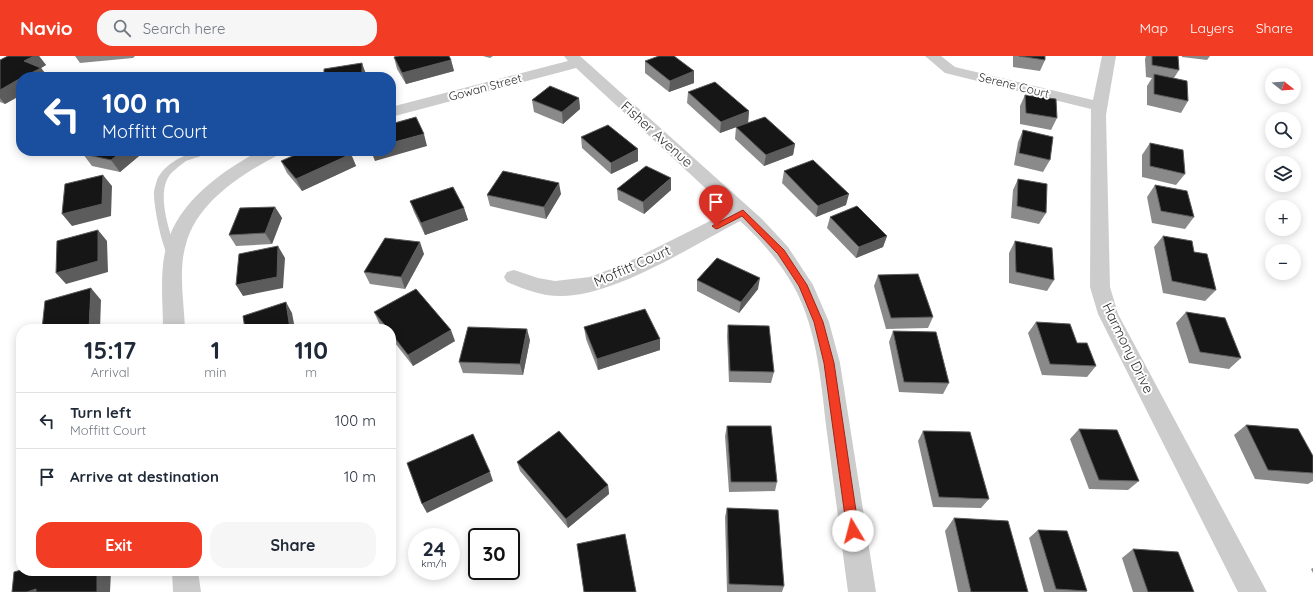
<!DOCTYPE html>
<html lang="en">
<head>
<meta charset="utf-8">
<style>
  body { margin:0; font-family:Quicksand,sans-serif; background:#f6f6f7; color:#1f2937; height:100vh; display:flex; flex-direction:column; font-size:15px; white-space:nowrap }
  * { box-sizing:border-box; margin:0 }
  p { font-size:13px; color:#747a83 }
  .icon { flex:none; width:22px; height:22px; fill:none; stroke:currentColor; stroke-width:2; stroke-linecap:round; stroke-linejoin:round }
  .map { position:relative; flex:1; overflow:hidden }
  .panel { position:absolute; left:16px; top:268px; width:380px; height:252px; display:flex; flex-direction:column; background:#fff; border-radius:16px; box-shadow:0 2px 10px #0003 }
  .panel>* { flex:none }
  .hud { position:absolute; left:16px; top:16px; width:380px; height:84px; border-radius:16px; box-shadow:0 2px 10px #0003; background:#1a4fa0; color:#fff; overflow:hidden }
  .needle { width:26px; rotate:107deg }
  .tools { position:absolute; left:1265px; top:12px; display:grid; gap:8px }
  .tools a { display:grid; place-items:center; width:36px; height:36px; border-radius:50%; background:#fff; box-shadow:0 2px 10px #0003; font-size:20px }
  .speed { position:absolute; left:408px; top:472px; display:flex; gap:8px; font-size:20px; font-weight:700; text-align:center }
  .speed>* { display:grid; place-content:center; width:52px; height:52px; border-radius:50%; background:#fff; box-shadow:0 2px 10px #0003; line-height:1 }
  .speed small { font-size:10px; font-weight:400 }
  .speed .limit { border:2px solid #111; border-radius:6px; background:#fff; color:#111 }
  .pin { position:absolute; display:grid; place-items:center; width:34px; height:34px; color:#fff; margin:-41px -17px; border-radius:50% 50% 50% 0; rotate:-45deg; box-shadow:0 0 4px #0007 }
  .pin .icon { rotate:45deg }
  .me { position:absolute; width:44px; margin:-22px; rotate:352deg; stroke-linejoin:round; filter:drop-shadow(0 0 3px #0008) }
  .turn { display:flex; align-items:center; gap:14px; height:84px; padding:0 20px; font-size:18px }
  .turn .icon { width:52px; height:52px; stroke-width:2.5 }
  .turn b { display:block; font-size:28px; line-height:34px }
  .eta { display:flex; justify-content:space-evenly; align-items:center; height:68px; text-align:center }
  .eta b { font-size:24px; font-weight:700; line-height:28px }
  .cta { display:flex; gap:8px; margin-top:auto; padding:8px 20px }
  .cta a { flex:1; height:46px; border-radius:16px; background:#f33c24; color:#fff; font-size:16px; font-weight:700; line-height:46px; text-align:center }
  .cta a+a { background:#f6f6f7; color:#1f2937 }
  ul { padding:0; list-style:none }
  li { display:flex; align-items:center; gap:12px; height:56px; padding:0 20px; border-top:1px solid #e0e1e3 }
  li div { flex:1 }
  li b { display:block; font-size:15px }
  li em { font-style:normal }
  header { display:flex; align-items:center; gap:24px; box-sizing:border-box; height:56px; padding:0 20px; background:#f33c24; color:#fff }
  header strong { font-size:19px }
  nav { display:flex; gap:22px; margin-inline-start:auto; font-size:14px }
  .search { width:280px; height:36px; background:#f6f6f7; display:flex; align-items:center; gap:10px; box-sizing:border-box; padding:0 14px; border-radius:16px; color:#747a83; font-size:15px }
  .map>svg:first-child { display:block }
</style>
</head>
<body>
<header>
<strong>Navio</strong>
<div class="search"><svg class="icon" aria-label="search" viewBox="0 0 24 24"><circle cx="10" cy="10" r="6"/><path d="M15 15l6 6"/></svg>Search here</div>
<nav><a>Map</a><a>Layers</a><a>Share</a></nav>
</header>
<div class="map">
<svg width="1313" height="536" viewBox="0 0 1313 536">
  <rect width="100%" height="100%" fill="#fff"/>
  <g fill="none" stroke-linecap="round" stroke-linejoin="round">
    <!-- lane -->
    <path fill="#ccc" fill-rule="evenodd" d="M 196,95 L 208,95 C 203,101 193,102 186,105 C 183,107 179,110 176,113 C 151,130 171,177 177,200 L 172,204 C 163,201 153,147 154,136 C 154,133 156,128 157,124 C 164,108 181,101 196,95 Z"/>
    <!-- street -->
    <path fill="#ccc" fill-rule="evenodd" d="M 564,0 L 580,0 L 762,163 L 788,191 L 813,229 L 829,266 L 840,307 L 876,536 L 848,536 C 841,483 834,430 827,377 C 821,328 818,275 794,231 C 780,206 761,184 740,165 C 692,190 613,241 560,240 C 541,240 524,233 507,226 L 504,221 L 507,216 L 514,214 L 538,222 L 555,225 L 590,221 L 624,208 L 730,155 L 576,12 L 391,61 L 391,51 L 568,5 Z
      M 925,0 L 941,0 L 955,11 L 1093,44 L 1102,0 L 1116,0 L 1106,59 L 1110,231 L 1118,258 L 1267,536 L 1238,536 L 1098,258 L 1090,231 L 1091,53 L 945,17 Z
      M 259,95 L 280,95 L 278,99 C 242,118 197,146 186,188 C 178,214 184,246 185,273 L 163,273 C 163,246 159,215 167,188 C 179,145 222,115 259,95 Z
      M 172,515 L 198,515 L 201,536 L 173,536 Z"/>
  </g>
  <!-- wall -->
  <path fill="#8a8a8a" d="M 8,0 L 39,0 L 46,9 L 41,12 L 48,21 L 21,21 L 21,39 L 5,48 L 0,46 L 0,4 Z
    M 75,0 L 135,0 L 133,2 L 80,7 Z
    M 483,0 L 493,0 L 490,2 Z
    M 1013,0 L 1045,0 L 1045,4 L 1040,15 L 1013,11 Z
    M 1146,0 L 1178,0 L 1179,14 L 1174,22 L 1188,45 L 1181,57 L 1147,49 L 1147,30 L 1152,22 L 1146,21 L 1145,3 Z
    M 1182,0 L 1210,0 L 1207,4 L 1182,1 Z
    M 394,1 L 451,4 L 454,15 L 406,28 L 397,13 Z
    M 645,5 L 694,15 L 694,27 L 669,36 L 645,17 Z
    M 688,36 L 749,55 L 748,67 L 795,88 L 793,99 L 764,110 L 735,83 L 736,71 L 720,77 L 687,47 Z
    M 1025,39 L 1057,62 L 1051,74 L 1020,68 L 1020,50 Z
    M 579,42 L 580,53 L 563,68 L 534,56 L 532,44 Z
    M 1023,74 L 1050,104 L 1043,116 L 1014,109 L 1018,86 Z
    M 581,81 L 638,105 L 611,118 L 582,92 Z
    M 1150,87 L 1185,118 L 1176,129 L 1142,121 L 1142,99 Z
    M 87,95 L 145,95 L 120,116 L 92,110 L 83,98 Z
    M 351,98 L 356,110 L 302,135 L 287,117 L 281,105 Z
    M 784,115 L 846,149 L 816,161 L 782,127 Z
    M 1018,123 L 1046,157 L 1039,168 L 1011,162 L 1013,134 Z
    M 1155,129 L 1194,161 L 1185,173 L 1152,167 L 1147,141 Z
    M 617,133 L 671,134 L 644,158 L 618,144 Z
    M 561,138 L 546,163 L 490,150 L 487,139 Z
    M 410,145 L 464,152 L 468,164 L 425,179 L 414,156 Z
    M 275,151 L 282,162 L 272,188 L 236,190 L 229,179 Z
    M 830,161 L 887,180 L 883,191 L 856,202 L 827,172 Z
    M 1163,180 L 1194,196 L 1216,234 L 1205,245 L 1163,237 L 1154,191 Z
    M 1015,185 L 1054,224 L 1047,235 L 1009,227 L 1009,197 Z
    M 424,198 L 405,233 L 370,228 L 364,216 Z
    M 878,219 L 933,261 L 928,272 L 886,273 L 874,230 Z
    M 697,224 L 758,233 L 739,257 L 697,235 Z
    M 374,256 L 455,285 L 413,310 L 391,282 L 391,273 L 384,273 L 379,267 Z
    M 1186,256 L 1241,302 L 1229,313 L 1189,307 L 1176,267 Z
    M 1036,266 L 1077,287 L 1096,310 L 1087,321 L 1042,319 L 1028,277 Z
    M 728,269 L 774,316 L 771,327 L 729,326 L 727,280 Z
    M 584,271 L 660,294 L 598,314 L 586,283 Z
    M 893,275 L 949,327 L 943,338 L 899,336 L 889,286 Z
    M 530,284 L 523,319 L 463,317 L 459,306 Z
    M 1246,369 L 1313,400 L 1313,425 L 1308,428 L 1255,423 L 1234,379 Z
    M 727,370 L 777,426 L 775,435 L 729,436 L 725,380 Z
    M 1079,373 L 1139,425 L 1128,434 L 1089,433 L 1070,383 Z
    M 923,375 L 989,443 L 981,452 L 933,451 L 918,385 Z
    M 517,406 L 608,429 L 609,438 L 568,472 L 520,415 Z
    M 727,452 L 784,530 L 782,536 L 727,536 L 725,461 Z
    M 954,462 L 1028,536 L 958,536 L 945,475 Z
    M 1038,474 L 1087,535 L 1086,536 L 1044,536 L 1029,482 Z
    M 1133,493 L 1194,536 L 1133,536 L 1122,502 Z
    M 1313,512 L 1313,517 L 1311,513 Z"/>
  <!-- shaded-wall -->
  <path fill="#5c5c5c" d="M 34,0 L 39,0 L 46,9 L 41,12 L 48,21 L 23,21 L 24,5 Z
    M 451,4 L 454,15 L 406,28 L 402,17 Z
    M 362,7 L 366,18 L 366,21 L 362,21 Z
    M 694,15 L 694,27 L 669,36 L 670,25 Z
    M 21,22 L 21,39 L 5,48 L 0,42 L 0,34 Z
    M 579,42 L 580,53 L 563,68 L 562,56 Z
    M 749,55 L 748,67 L 720,77 L 721,66 Z
    M 424,78 L 427,90 L 375,105 L 371,95 L 391,95 L 391,87 Z
    M 795,88 L 793,99 L 764,110 L 766,99 Z
    M 638,93 L 638,105 L 611,118 L 611,107 Z
    M 123,95 L 145,95 L 120,116 L 111,104 Z
    M 351,98 L 356,110 L 302,135 L 296,123 Z
    M 103,119 L 112,130 L 111,160 L 72,170 L 62,158 Z
    M 671,122 L 671,134 L 644,158 L 643,146 Z
    M 559,127 L 561,138 L 546,163 L 544,151 Z
    M 849,138 L 846,149 L 816,161 L 818,150 Z
    M 275,151 L 282,162 L 272,188 L 265,177 Z
    M 464,152 L 468,164 L 425,179 L 421,167 Z
    M 98,174 L 107,185 L 108,216 L 66,228 L 56,217 Z
    M 887,180 L 883,191 L 856,202 L 859,191 Z
    M 420,186 L 424,198 L 405,233 L 401,221 Z
    M 278,190 L 285,202 L 283,232 L 243,240 L 236,229 Z
    M 760,222 L 758,233 L 739,257 L 741,246 Z
    M 91,232 L 101,244 L 100,273 L 89,273 Z
    M 286,246 L 292,257 L 295,273 L 290,273 Z
    M 527,273 L 530,284 L 523,319 L 520,308 Z
    M 451,274 L 455,285 L 413,310 L 408,299 Z
    M 660,283 L 660,294 L 598,314 L 597,303 Z
    M 490,416 L 493,425 L 427,457 L 422,448 Z
    M 608,429 L 609,438 L 568,472 L 566,463 Z
    M 97,515 L 111,515 L 110,536 L 97,536 Z
    M 36,533 L 43,536 L 27,536 Z"/>
  <!-- building -->
  <path fill="#161616" stroke="#5c5c5c" d="M 8,0 L 34,0 L 24,5 L 41,12 L 23,21 L 21,21 L 21,22 L 0,34 L 0,4 Z
    M 399,0 L 449,0 L 451,4 L 402,17 L 394,1 Z
    M 659,0 L 674,0 L 694,15 L 670,25 L 645,5 Z
    M 1019,0 L 1045,0 L 1045,4 Z
    M 1152,0 L 1178,0 L 1179,14 L 1152,9 Z
    M 362,7 L 362,21 L 324,21 L 324,13 Z
    M 1154,18 L 1187,25 L 1188,45 L 1154,38 Z
    M 302,19 L 303,21 L 296,21 Z
    M 715,26 L 749,55 L 721,66 L 688,36 Z
    M 550,30 L 579,42 L 562,56 L 532,44 Z
    M 1025,39 L 1056,43 L 1057,62 L 1026,57 Z
    M 416,61 L 424,78 L 391,87 L 391,68 Z
    M 765,61 L 795,88 L 766,99 L 736,71 Z
    M 608,69 L 638,93 L 611,107 L 581,81 Z
    M 1023,74 L 1053,81 L 1050,104 L 1019,97 Z
    M 1150,87 L 1183,94 L 1185,118 L 1150,110 Z
    M 87,95 L 123,95 L 111,104 L 83,98 Z
    M 304,95 L 348,95 L 351,98 L 296,123 L 281,105 Z
    M 813,104 L 849,138 L 818,150 L 784,115 Z
    M 646,110 L 671,122 L 643,146 L 617,133 Z
    M 503,115 L 559,127 L 544,151 L 487,139 Z
    M 103,119 L 102,148 L 62,158 L 65,128 Z
    M 1018,123 L 1047,128 L 1046,157 L 1017,150 Z
    M 1155,129 L 1187,135 L 1194,161 L 1161,155 Z
    M 453,131 L 464,152 L 421,167 L 410,145 Z
    M 857,150 L 887,180 L 859,191 L 830,161 Z
    M 275,151 L 265,177 L 229,179 L 240,152 Z
    M 98,174 L 98,205 L 56,217 L 57,185 Z
    M 1163,180 L 1192,185 L 1194,196 L 1207,198 L 1216,234 L 1172,225 Z
    M 385,182 L 420,186 L 401,221 L 364,216 Z
    M 1015,185 L 1052,192 L 1054,224 L 1016,216 Z
    M 278,190 L 277,221 L 236,229 L 239,198 Z
    M 717,202 L 760,222 L 741,246 L 697,224 Z
    M 918,218 L 933,261 L 891,262 L 878,219 Z
    M 91,232 L 89,273 L 42,273 L 45,245 Z
    M 416,233 L 451,274 L 408,299 L 391,277 L 391,273 L 388,273 L 374,256 Z
    M 286,246 L 290,273 L 245,273 L 243,260 Z
    M 645,253 L 660,283 L 597,303 L 584,271 Z
    M 1186,256 L 1225,262 L 1241,302 L 1200,296 Z
    M 1036,266 L 1070,268 L 1077,287 L 1087,287 L 1096,310 L 1050,308 Z
    M 728,269 L 769,270 L 774,316 L 730,315 Z
    M 468,271 L 527,273 L 520,308 L 459,306 Z
    M 893,275 L 936,276 L 949,327 L 904,326 Z
    M 1246,369 L 1298,373 L 1313,400 L 1313,417 L 1268,414 Z
    M 727,370 L 771,370 L 777,426 L 731,426 Z
    M 1079,373 L 1117,374 L 1139,425 L 1099,424 Z
    M 559,375 L 608,429 L 566,463 L 517,406 Z
    M 923,375 L 970,376 L 989,443 L 939,441 Z
    M 473,378 L 490,416 L 422,448 L 407,407 Z
    M 727,452 L 778,454 L 784,530 L 729,528 Z
    M 954,462 L 1008,465 L 1028,536 L 971,536 Z
    M 1038,474 L 1067,475 L 1087,535 L 1056,533 Z
    M 625,478 L 636,536 L 584,536 L 577,488 Z
    M 1133,493 L 1178,496 L 1194,536 L 1148,536 Z
    M 21,514 L 21,515 L 97,515 L 97,536 L 36,536 L 36,533 L 27,536 L 12,536 L 14,516 Z"/>
  <!-- route -->
  <path fill="#f33c24" stroke="#9e2717" d="M 743,154 L 784,194 L 807,229 L 823,266 L 834,307 L 859,475 L 857,479 L 853,480 L 849,479 L 847,475 L 824,307 L 814,266 L 799,230 L 778,198 L 742,160 L 719,172 L 716,173 L 712,170 Z"/>
  <g text-anchor="middle" dominant-baseline="central" stroke-width="4" stroke-linejoin="round" paint-order="stroke">
    <!-- far-street labels -->
    <g font-size="12" fill="#2f2f2f" stroke="#fff">
      <text transform="translate(1014 29) rotate(14)">Serene Court</text>
      <text transform="translate(485 31) rotate(-15)">Gowan Street</text>
    </g>
    <!-- street labels -->
    <g font-size="14" fill="#2f2f2f" stroke="#fff">
      <text transform="translate(657 78) rotate(42)">Fisher Avenue</text>
      <text transform="translate(632 210) rotate(-24)">Moffitt Court</text>
      <text transform="translate(1128 292) rotate(64)">Harmony Drive</text>
    </g>
  </g>
</svg>
<div class="tools">
<a><svg class="needle" viewBox="-14 -14 28 28"><path d="M0-13l5 13h-10z" fill="#e53935"/><path d="M0 13l5-13h-10z" fill="#747a83"/></svg></a>
<a><svg class="icon" aria-label="search" viewBox="0 0 24 24"><circle cx="10" cy="10" r="6"/><path d="M15 15l6 6"/></svg></a>
<a><svg class="icon" aria-label="layers" viewBox="0 0 24 24"><path d="M12 4l9 5-9 5-9-5zM3 14l9 5 9-5"/></svg></a>
<a>+</a>
<a>−</a>
</div>
<div class="speed"><div>24<small>km/h</small></div><div class="limit">30</div></div>
<div class="pin" style="left:716px;top:170px;background:#d93025"><svg class="icon" aria-label="arrive" viewBox="0 0 24 24"><path d="M6 21V4h12l-3 4 3 4H6"/></svg></div>
<svg class="me" style="left:853px;top:475px" viewBox="-20 -20 40 40"><circle r="19" fill="#fff"/><path d="M0-13L10 11 0 6-10 11z" fill="#f33c24"/></svg>
<div class="hud">
<div class="turn"><svg class="icon" aria-label="left" viewBox="0 0 24 24"><path d="M17 20v-9H6M10 6l-5 5 5 5"/></svg><div><b>100 m</b>Moffitt Court</div></div>
</div>
<section class="panel">
<div class="eta">
<div><b>15:17</b><p>Arrival</p></div>
<div><b>1</b><p>min</p></div>
<div><b>110</b><p>m</p></div>
</div>
<ul>
<li><svg class="icon" aria-label="left" viewBox="0 0 24 24"><path d="M17 20v-9H6M10 6l-5 5 5 5"/></svg><div><b>Turn left</b><p>Moffitt Court</p></div><em>100 m</em></li>
<li><svg class="icon" aria-label="arrive" viewBox="0 0 24 24"><path d="M6 21V4h12l-3 4 3 4H6"/></svg><div><b>Arrive at destination</b></div><em>10 m</em></li>
</ul>
<div class="cta"><a>Exit</a><a>Share</a></div>
</section>
</div>
</body>
</html>
